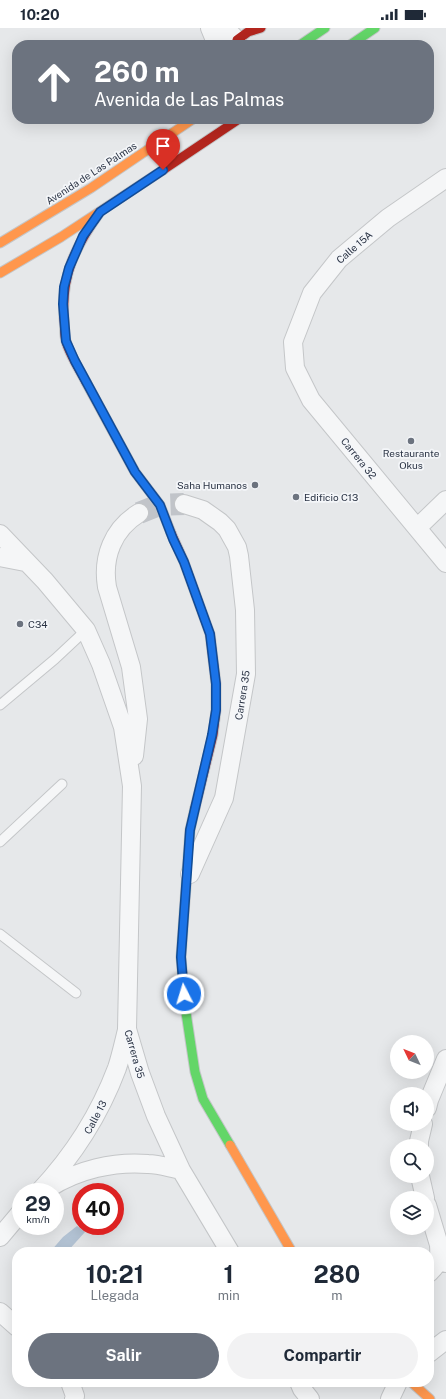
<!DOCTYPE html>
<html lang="es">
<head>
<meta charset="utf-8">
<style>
  body { margin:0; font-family:"Public Sans",sans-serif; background:#f2f2f3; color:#1f2937; height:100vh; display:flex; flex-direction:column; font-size:15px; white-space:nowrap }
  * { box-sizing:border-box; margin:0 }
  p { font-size:13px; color:#747a83 }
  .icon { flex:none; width:22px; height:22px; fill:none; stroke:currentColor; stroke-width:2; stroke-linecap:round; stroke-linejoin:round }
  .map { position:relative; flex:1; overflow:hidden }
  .details { position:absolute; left:12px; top:1219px; width:422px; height:140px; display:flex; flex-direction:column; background:#fff; border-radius:16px; box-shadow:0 4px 16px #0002 }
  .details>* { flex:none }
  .guide { position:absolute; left:12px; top:12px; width:422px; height:84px; border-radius:16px; box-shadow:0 4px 16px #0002; background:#6c737f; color:#fff; overflow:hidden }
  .needle { width:26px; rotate:313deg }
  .controls { position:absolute; left:390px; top:1007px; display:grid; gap:8px }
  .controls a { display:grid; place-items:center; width:44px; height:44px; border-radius:50%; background:#fff; box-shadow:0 4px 16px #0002; font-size:20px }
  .speed { position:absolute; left:12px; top:1155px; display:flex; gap:8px; font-size:20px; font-weight:700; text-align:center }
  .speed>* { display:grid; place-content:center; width:52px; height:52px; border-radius:50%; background:#fff; box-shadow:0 4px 16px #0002; line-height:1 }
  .speed small { font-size:10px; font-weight:400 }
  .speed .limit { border:6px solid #d22; background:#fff; color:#111 }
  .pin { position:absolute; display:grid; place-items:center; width:34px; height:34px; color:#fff; margin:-41px -17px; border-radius:50% 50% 50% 0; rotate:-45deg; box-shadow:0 0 4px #0007 }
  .pin .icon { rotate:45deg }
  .me { position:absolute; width:44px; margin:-22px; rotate:355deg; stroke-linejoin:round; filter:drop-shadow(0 0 3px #0008) }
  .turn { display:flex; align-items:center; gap:14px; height:84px; padding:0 16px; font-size:18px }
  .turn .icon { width:52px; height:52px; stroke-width:2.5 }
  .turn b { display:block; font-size:28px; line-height:34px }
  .eta { display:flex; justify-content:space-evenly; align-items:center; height:68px; text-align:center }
  .eta b { font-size:24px; font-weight:700; line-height:28px }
  .action { display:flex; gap:8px; margin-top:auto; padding:8px 16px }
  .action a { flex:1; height:46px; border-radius:24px; background:#6c737f; color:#fff; font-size:16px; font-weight:700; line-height:46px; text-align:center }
  .action a+a { background:#f2f2f3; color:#1f2937 }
  .status { display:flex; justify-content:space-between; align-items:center; height:28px; padding:0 20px; background:#fff; direction:ltr }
  .status svg { height:11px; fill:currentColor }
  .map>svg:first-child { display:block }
</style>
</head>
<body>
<div class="status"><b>10:20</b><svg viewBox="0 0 49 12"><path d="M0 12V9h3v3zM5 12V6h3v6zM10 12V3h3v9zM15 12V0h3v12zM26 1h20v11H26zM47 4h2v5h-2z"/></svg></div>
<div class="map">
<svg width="446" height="1371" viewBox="0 0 446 1371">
  <rect width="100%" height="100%" fill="#e6e8ea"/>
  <!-- water -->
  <path fill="#b4c4d5" d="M 77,1198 L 85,1204 L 67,1224 L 50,1224 L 63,1209 Z"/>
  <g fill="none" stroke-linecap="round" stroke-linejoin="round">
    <!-- secondary-tunnel -->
    <path stroke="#c1c4c9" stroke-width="22" stroke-dasharray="22 11" stroke-linecap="butt" d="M 139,485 L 159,477 L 184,476"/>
    <!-- lane casing -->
    <g stroke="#c4c6c8" stroke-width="11">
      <path id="lane" d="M 0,677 L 55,631 L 86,602
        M 0,814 L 62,756
        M 0,906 L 76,965"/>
    </g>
    <!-- street casing -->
    <g stroke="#c4c6c8" stroke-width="20">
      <path id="street" d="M 210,0 L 217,17
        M 225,0 L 237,12 L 237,17
        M 446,150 L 388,190 L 339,231 L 312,265 L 293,314 L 295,340 L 311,372 L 446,535
        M 184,476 L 203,482 L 220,494 L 227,501 L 237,519 L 239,528 L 245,582 L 246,646 L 224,770 L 190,846
        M 417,500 L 446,472
        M 0,506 L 45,553 L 86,602 L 101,636 L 123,699 L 132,758 L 127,1001 L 140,1045 L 156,1088 L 181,1142 L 230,1224
        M 0,529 L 25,534
        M 134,728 L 138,691 L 131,639 L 107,559 C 102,529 113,501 139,485
        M 427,1080 L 429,1072 L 446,1031
        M 419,1118 L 419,1113 L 423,1096
        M 420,1148 L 425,1170
        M 49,1160 C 77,1142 114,1133 148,1136 C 159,1136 170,1140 181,1142
        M 39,1164 C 74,1127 99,1088 117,1040 C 121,1028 124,1014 127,1002
        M 427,1177 L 439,1217 L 446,1235
        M 0,1209 L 21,1184
        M 429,1245 C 439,1235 440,1232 439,1217
        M 0,1284 L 17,1299
        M 429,1325 L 446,1312
        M 70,1354 L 75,1368 L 74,1371
        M 299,1354 L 302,1361 L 310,1371
        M 390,1371 L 398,1354"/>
    </g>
    <!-- fast casing -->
    <g stroke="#c4c6c8" stroke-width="11">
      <path id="fast" d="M 300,17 L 325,0
        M 350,17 L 375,0
        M 195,780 L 190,802 L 181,929 L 185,978 L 195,1044 L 203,1071 L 230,1117"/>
    </g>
    <!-- slow casing -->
    <g stroke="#c4c6c8" stroke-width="11">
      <path id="slow" d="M 0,215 L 91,160 L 193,91
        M 0,245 L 61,209 L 163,142
        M 86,354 L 135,444 L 160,477 L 171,505
        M 230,1117 L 292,1224
        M 411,1354 L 430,1371"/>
    </g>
    <!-- jam casing -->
    <g stroke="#c4c6c8" stroke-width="11">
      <path id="jam" d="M 237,12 L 248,4 L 261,0
        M 163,142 L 239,91
        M 86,354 C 80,342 69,326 66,313 C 64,306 65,298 64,291 C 61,247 75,219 100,184
        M 171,505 L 184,534 L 210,606 L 216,656 L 216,682 L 213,707 L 195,780"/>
    </g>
    <!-- lane -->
    <use href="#lane" stroke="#f5f6f7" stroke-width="9"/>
    <!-- street -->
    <use href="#street" stroke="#f5f6f7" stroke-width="18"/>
    <!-- fast -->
    <use href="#fast" stroke="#63d668" stroke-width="9"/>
    <!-- slow -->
    <use href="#slow" stroke="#ff974d" stroke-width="9"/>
    <!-- jam -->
    <use href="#jam" stroke="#b3261e" stroke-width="9"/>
  </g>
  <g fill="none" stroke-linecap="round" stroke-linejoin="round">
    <!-- route casing -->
    <g stroke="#114b97" stroke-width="10">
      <path id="route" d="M 163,142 L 100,184 L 83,208 L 69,240 L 64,259 L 63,276 L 66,313 L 75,333 L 135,444 L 160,477 L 173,511 L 184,534 L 210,606 L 216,656 L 216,682 L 212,707 L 190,802 L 181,929 L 184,966"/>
    </g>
    <!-- route -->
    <use href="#route" stroke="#1a73e8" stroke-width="7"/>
  </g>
  <!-- markers -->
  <g fill="#6c737f" stroke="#f4f6f9" stroke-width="1.5">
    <circle cx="411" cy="413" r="4"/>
    <circle cx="255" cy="457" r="4"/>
    <circle cx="296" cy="469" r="4"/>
    <circle cx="20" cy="596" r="4"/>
  </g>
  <g text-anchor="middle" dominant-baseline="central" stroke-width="3.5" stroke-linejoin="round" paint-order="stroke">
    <!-- street labels -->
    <g font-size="10" fill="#2b3445" stroke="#f4f6f9">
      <text transform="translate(91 145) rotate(-33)">Avenida de Las Palmas</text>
      <text transform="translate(354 219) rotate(-41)">Calle 15A</text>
      <text transform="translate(359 430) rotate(51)">Carrera 32</text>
      <text transform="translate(242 667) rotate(-81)">Carrera 35</text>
      <text transform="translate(135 1026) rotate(74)">Carrera 35</text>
      <text transform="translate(95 1089) rotate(-62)">Calle 13</text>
    </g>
    <!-- poi labels -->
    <g font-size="10" fill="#2b3445" stroke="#f4f6f9" text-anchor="start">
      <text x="411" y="425" text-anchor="middle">Restaurante<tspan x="411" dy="12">Okus</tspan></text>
      <text x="247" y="457" text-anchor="end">Saha Humanos</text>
      <text x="304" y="469">Edificio C13</text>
      <text x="28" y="596">C34</text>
    </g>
  </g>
</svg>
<div class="controls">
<a><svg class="needle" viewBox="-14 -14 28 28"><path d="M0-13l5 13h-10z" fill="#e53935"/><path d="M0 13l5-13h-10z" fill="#747a83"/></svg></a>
<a><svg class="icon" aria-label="sound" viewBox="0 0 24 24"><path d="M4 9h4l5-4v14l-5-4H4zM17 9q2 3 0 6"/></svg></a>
<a><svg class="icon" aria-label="search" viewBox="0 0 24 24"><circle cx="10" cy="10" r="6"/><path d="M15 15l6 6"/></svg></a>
<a><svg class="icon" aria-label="layers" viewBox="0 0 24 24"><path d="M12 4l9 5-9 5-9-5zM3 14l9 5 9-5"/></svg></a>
</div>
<div class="speed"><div>29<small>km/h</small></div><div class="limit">40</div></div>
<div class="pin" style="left:163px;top:142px;background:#d93025"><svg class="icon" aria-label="arrive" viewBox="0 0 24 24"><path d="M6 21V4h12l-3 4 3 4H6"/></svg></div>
<svg class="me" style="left:184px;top:966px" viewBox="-20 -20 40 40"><circle r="17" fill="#1a73e8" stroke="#fff" stroke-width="3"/><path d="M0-11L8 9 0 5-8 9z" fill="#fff"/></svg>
<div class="guide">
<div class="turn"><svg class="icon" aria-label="ahead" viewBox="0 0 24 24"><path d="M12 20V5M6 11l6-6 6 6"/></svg><div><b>260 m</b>Avenida de Las Palmas</div></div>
</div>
<section class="details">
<div class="eta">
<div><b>10:21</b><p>Llegada</p></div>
<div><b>1</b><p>min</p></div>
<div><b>280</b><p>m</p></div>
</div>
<div class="action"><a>Salir</a><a>Compartir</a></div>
</section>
</div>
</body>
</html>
